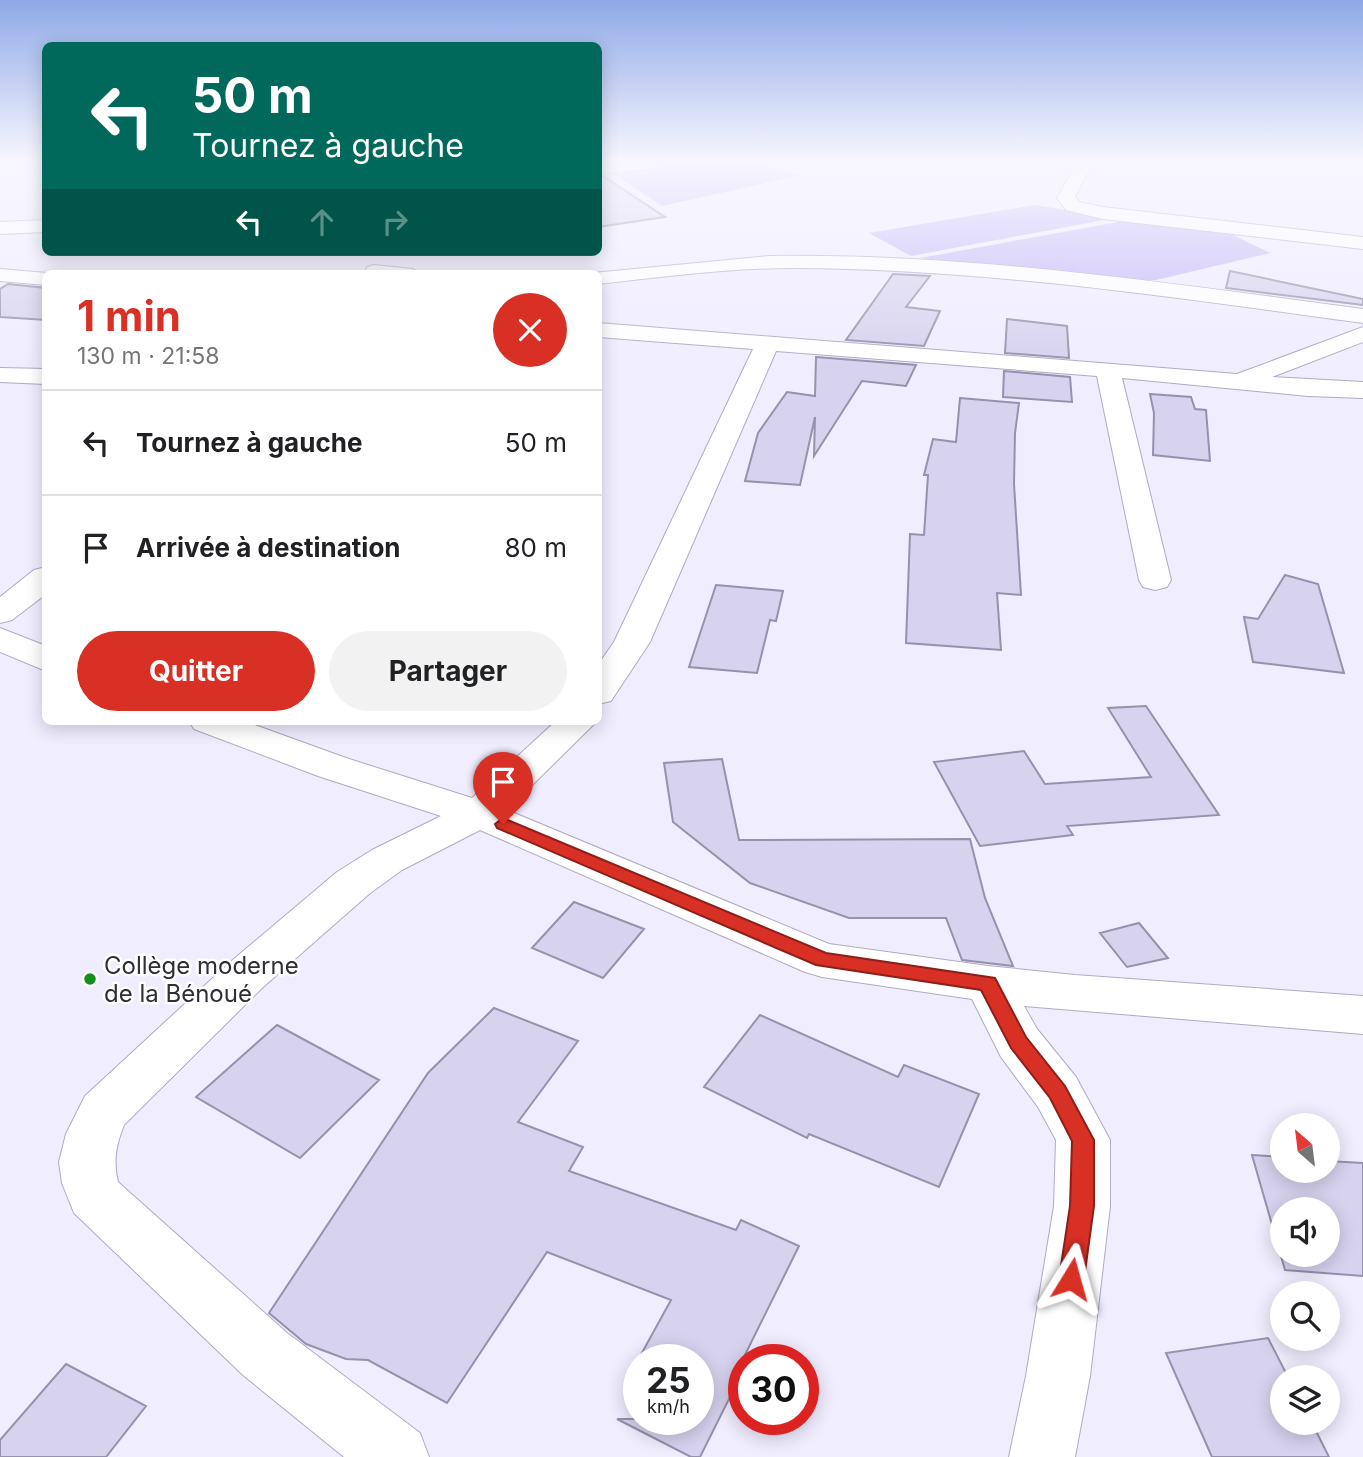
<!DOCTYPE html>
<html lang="fr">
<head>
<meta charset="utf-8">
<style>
  body { margin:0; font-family:Inter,sans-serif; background:#f2f2f2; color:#202124; height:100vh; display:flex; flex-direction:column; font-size:26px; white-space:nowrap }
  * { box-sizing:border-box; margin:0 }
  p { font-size:23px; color:#757577 }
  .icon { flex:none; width:38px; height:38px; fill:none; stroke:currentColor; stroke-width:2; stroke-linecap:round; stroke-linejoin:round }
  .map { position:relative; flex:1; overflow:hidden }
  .side { position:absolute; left:42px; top:270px; width:560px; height:455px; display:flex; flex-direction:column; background:#fff; border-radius:10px; box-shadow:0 4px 18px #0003 }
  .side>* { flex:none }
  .hud { position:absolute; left:42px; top:42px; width:560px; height:214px; border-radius:10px; box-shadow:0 4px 18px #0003; background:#00695c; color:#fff; overflow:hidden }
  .needle { width:46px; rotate:332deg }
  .buttons { position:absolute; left:1270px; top:1113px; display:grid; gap:14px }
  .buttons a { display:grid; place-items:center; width:70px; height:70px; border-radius:50%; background:#fff; box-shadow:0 4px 18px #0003; font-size:35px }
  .speed { position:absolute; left:623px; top:1344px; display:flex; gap:14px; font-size:35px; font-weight:700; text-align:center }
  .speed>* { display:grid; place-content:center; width:91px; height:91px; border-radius:50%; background:#fff; box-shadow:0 4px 18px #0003; line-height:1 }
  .speed small { font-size:18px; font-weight:400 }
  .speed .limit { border:10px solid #d22; background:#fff; color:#111 }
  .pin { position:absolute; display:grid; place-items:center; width:60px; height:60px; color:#fff; margin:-72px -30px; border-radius:50% 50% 50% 0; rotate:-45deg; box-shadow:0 0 7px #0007 }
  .pin .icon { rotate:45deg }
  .me { position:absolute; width:77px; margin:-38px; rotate:8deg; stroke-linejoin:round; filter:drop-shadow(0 0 5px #0008) }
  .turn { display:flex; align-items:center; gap:24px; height:147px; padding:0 35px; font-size:32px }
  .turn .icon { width:91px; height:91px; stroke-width:2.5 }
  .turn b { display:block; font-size:49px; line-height:60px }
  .lanes { display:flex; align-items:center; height:66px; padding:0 35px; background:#0003; justify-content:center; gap:35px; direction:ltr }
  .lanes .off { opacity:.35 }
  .round { display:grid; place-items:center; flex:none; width:74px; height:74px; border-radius:37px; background:#f2f2f2 }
  .headline { display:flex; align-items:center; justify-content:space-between; height:119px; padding:0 35px }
  h1 { font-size:42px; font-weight:700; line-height:52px; color:#d93025 }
  .action { display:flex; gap:14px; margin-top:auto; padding:14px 35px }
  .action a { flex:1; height:80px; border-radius:42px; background:#d93025; color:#fff; font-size:28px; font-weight:700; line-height:80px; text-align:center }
  .action a+a { background:#f2f2f2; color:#202124 }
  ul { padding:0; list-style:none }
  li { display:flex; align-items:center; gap:21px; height:105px; padding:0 35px; border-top:2px solid #e0e0e0 }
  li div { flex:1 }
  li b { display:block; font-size:26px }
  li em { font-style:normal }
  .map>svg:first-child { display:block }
</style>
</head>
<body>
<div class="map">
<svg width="1363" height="1457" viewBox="0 0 1363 1457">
  <rect width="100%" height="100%" fill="#f0edff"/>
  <!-- forest -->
  <path fill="#c3b6f6" d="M 684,163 L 760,163 L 802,175 L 662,206 L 609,171 Z
    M 1035,205 L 1115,218 L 911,256 L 869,233 Z
    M 1135,219 L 1229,233 L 1270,253 L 1156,280 L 1090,280 L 1046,270 L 920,258 Z"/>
  <!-- building -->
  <path fill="#d7d2ee" stroke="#9691ac" stroke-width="2" fill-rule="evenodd" d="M 603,176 L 665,217 L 598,227 L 598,177 Z
    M 1230,271 L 1363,299 L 1363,305 L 1226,288 Z
    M 893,274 L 930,276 L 906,307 L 940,311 L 924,346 L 846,340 Z
    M 8,284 L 46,288 L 46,320 L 0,317 L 0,289 Z
    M 1007,319 L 1067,326 L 1069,358 L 1005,353 Z
    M 816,357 L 916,365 L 906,386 L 862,381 L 814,456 L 815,417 L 800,485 L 745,481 L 758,433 L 787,392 L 815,396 Z
    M 1004,371 L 1070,377 L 1072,402 L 1003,397 Z
    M 1150,394 L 1191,397 L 1195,409 L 1206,410 L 1210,461 L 1153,455 L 1154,413 Z
    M 960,398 L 1019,403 L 1015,433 L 1014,484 L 1021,595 L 997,593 L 1001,650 L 906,643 L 910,534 L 924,535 L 928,475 L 924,475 L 933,439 L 956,442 Z
    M 1285,575 L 1318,584 L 1344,673 L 1253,662 L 1244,617 L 1258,619 Z
    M 716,585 L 783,591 L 776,621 L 770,620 L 757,673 L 689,667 Z
    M 1146,706 L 1219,815 L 1067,826 L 1073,835 L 980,846 L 934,762 L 1024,751 L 1045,784 L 1151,777 L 1108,708 Z
    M 722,759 L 739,840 L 970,839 L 985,898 L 1013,966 L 962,960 L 946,918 L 849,918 L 750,883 L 673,822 L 664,763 Z
    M 574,902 L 644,929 L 603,978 L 532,948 Z
    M 1139,923 L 1168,958 L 1127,967 L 1100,933 Z
    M 494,1008 L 578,1041 L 518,1122 L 583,1147 L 569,1171 L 736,1230 L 741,1220 L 799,1246 L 736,1373 L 741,1375 L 700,1457 L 691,1457 L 617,1419 L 698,1419 L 698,1360 L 638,1360 L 671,1300 L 547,1252 L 447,1403 L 368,1360 L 346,1359 L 306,1344 L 269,1313 L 428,1073 Z
    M 760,1015 L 898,1077 L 904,1065 L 979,1094 L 939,1187 L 809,1134 L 807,1138 L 704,1087 Z
    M 277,1025 L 379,1080 L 300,1158 L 196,1097 Z
    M 1252,1155 L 1283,1157 L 1283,1171 L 1328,1171 L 1328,1161 L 1363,1163 L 1363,1276 L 1285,1270 ZM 1283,1209 L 1328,1209 L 1328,1255 L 1283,1255 Z
    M 1268,1338 L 1288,1377 L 1283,1377 L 1283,1423 L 1312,1423 L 1329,1457 L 1212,1457 L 1166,1353 Z
    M 66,1364 L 146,1406 L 106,1457 L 0,1457 L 0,1440 Z"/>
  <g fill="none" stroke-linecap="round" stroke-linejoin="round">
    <!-- minor casing -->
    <g stroke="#afaac5" stroke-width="2">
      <path id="minor" d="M 664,163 L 656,168 L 598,174 L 598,164 Z
        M 1077,163 L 1093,163 L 1075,197 L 1079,202 L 1103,207 L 1363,237 L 1363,249 L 1103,219 L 1066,210 L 1057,198 Z
        M 46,220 L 46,232 L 0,234 L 0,222 Z
        M 770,256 C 968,253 1167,283 1363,309 L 1363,323 C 1174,297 985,269 794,268 C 728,268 663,277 598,284 L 598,273 L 593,273 Z
        M 374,265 L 413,269 L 417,273 L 365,273 L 367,267 Z
        M 0,269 L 47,273 L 46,285 L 0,281 Z
        M 598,323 L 1237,374 L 1363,327 L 1363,342 L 1272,377 L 1363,382 L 1363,398 L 1308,396 L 1122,378 L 1171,580 L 1167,587 L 1155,590 L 1143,587 L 1139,580 L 1097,376 L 776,351 L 650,642 L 611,701 L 598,704 L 598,665 L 614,642 L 753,349 L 598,337 Z
        M 0,368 L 46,369 L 46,384 L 0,382 Z
        M 46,567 L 46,594 L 12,620 L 0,623 L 0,597 L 34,570 Z
        M 0,628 L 46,646 L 46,671 L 0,652 Z
        M 189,721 L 244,721 L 346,758 L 472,798 L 556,721 L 597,721 L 507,810 L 829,944 L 988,966 L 1075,975 L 1363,996 L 1363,1034 L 1024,1006 L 1037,1029 L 1076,1077 L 1110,1140 L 1110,1206 L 1090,1376 L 1075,1457 L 1009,1457 L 1026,1376 L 1054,1206 L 1056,1140 L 1038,1107 L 1001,1057 L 972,999 L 822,977 L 805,972 L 480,830 L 402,870 L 369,894 L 262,988 L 124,1125 C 116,1145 113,1161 118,1182 L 287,1333 L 420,1433 L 429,1457 L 344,1457 L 243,1375 L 74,1213 L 62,1183 L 59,1162 L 66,1134 L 85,1096 L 228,964 L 337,872 L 372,850 L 441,816 L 318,776 L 194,729 Z"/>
    </g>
    <!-- minor -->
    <use href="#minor" fill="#fff" fill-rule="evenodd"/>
  </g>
  <!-- sky -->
  <linearGradient id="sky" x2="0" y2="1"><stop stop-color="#8fa9e7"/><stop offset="0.44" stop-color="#f8f7ff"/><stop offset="1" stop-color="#f8f7ff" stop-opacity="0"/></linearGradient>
  <rect width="1363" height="367" fill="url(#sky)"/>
  <!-- route -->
  <path fill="#d93025" stroke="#8d1f18" stroke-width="2" d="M 503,818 L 826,953 L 995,978 L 1026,1037 L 1065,1086 L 1094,1140 L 1094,1206 L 1084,1279 L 1080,1287 L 1071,1290 L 1063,1287 L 1059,1279 L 1070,1206 L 1072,1141 L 1050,1098 L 1011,1048 L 981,990 L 816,965 L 497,828 L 495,824 Z"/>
  <!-- markers -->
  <circle fill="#128f1d" stroke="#fff" stroke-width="2.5" cx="90" cy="979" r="7"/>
  <g text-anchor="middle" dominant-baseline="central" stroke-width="5" stroke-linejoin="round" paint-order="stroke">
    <!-- near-poi labels -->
    <g font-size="24" fill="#2f2d38" stroke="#fff" text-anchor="start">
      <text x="104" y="965">Collège moderne<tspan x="104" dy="28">de la Bénoué</tspan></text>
    </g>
  </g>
</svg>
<div class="buttons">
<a><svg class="needle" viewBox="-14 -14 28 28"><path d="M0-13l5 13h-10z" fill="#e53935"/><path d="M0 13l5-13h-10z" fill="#757577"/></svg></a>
<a><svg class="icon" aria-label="sound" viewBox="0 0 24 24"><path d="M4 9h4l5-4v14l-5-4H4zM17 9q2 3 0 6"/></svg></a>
<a><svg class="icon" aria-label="search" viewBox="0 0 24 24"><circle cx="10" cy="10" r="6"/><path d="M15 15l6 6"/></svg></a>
<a><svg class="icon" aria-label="layers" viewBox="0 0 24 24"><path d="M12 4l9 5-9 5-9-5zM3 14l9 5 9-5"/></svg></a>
</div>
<div class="speed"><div>25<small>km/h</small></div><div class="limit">30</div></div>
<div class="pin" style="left:503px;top:824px;background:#d93025"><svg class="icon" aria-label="arrive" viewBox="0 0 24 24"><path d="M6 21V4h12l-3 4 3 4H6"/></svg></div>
<svg class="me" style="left:1071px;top:1279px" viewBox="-20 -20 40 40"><path d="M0-17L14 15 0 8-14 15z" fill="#d93025" stroke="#fff" stroke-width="4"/></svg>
<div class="hud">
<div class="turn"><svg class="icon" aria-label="left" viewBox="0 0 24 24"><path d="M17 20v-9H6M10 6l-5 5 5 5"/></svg><div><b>50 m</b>Tournez à gauche</div></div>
<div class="lanes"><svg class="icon" aria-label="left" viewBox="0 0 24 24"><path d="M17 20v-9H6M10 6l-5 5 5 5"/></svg><svg class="icon off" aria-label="ahead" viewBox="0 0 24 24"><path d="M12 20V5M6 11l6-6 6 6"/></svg><svg class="icon off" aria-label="right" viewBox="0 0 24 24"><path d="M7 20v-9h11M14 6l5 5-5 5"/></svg></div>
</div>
<section class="side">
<div class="headline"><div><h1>1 min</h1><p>130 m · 21:58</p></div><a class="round" style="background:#d93025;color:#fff"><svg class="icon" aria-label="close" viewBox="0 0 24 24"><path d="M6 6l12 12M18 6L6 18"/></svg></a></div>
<ul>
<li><svg class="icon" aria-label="left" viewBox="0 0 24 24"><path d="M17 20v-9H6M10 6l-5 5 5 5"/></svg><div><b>Tournez à gauche</b></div><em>50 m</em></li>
<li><svg class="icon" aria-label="arrive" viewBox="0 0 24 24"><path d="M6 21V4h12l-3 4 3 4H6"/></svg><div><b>Arrivée à destination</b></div><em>80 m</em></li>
</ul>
<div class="action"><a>Quitter</a><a>Partager</a></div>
</section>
</div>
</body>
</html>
